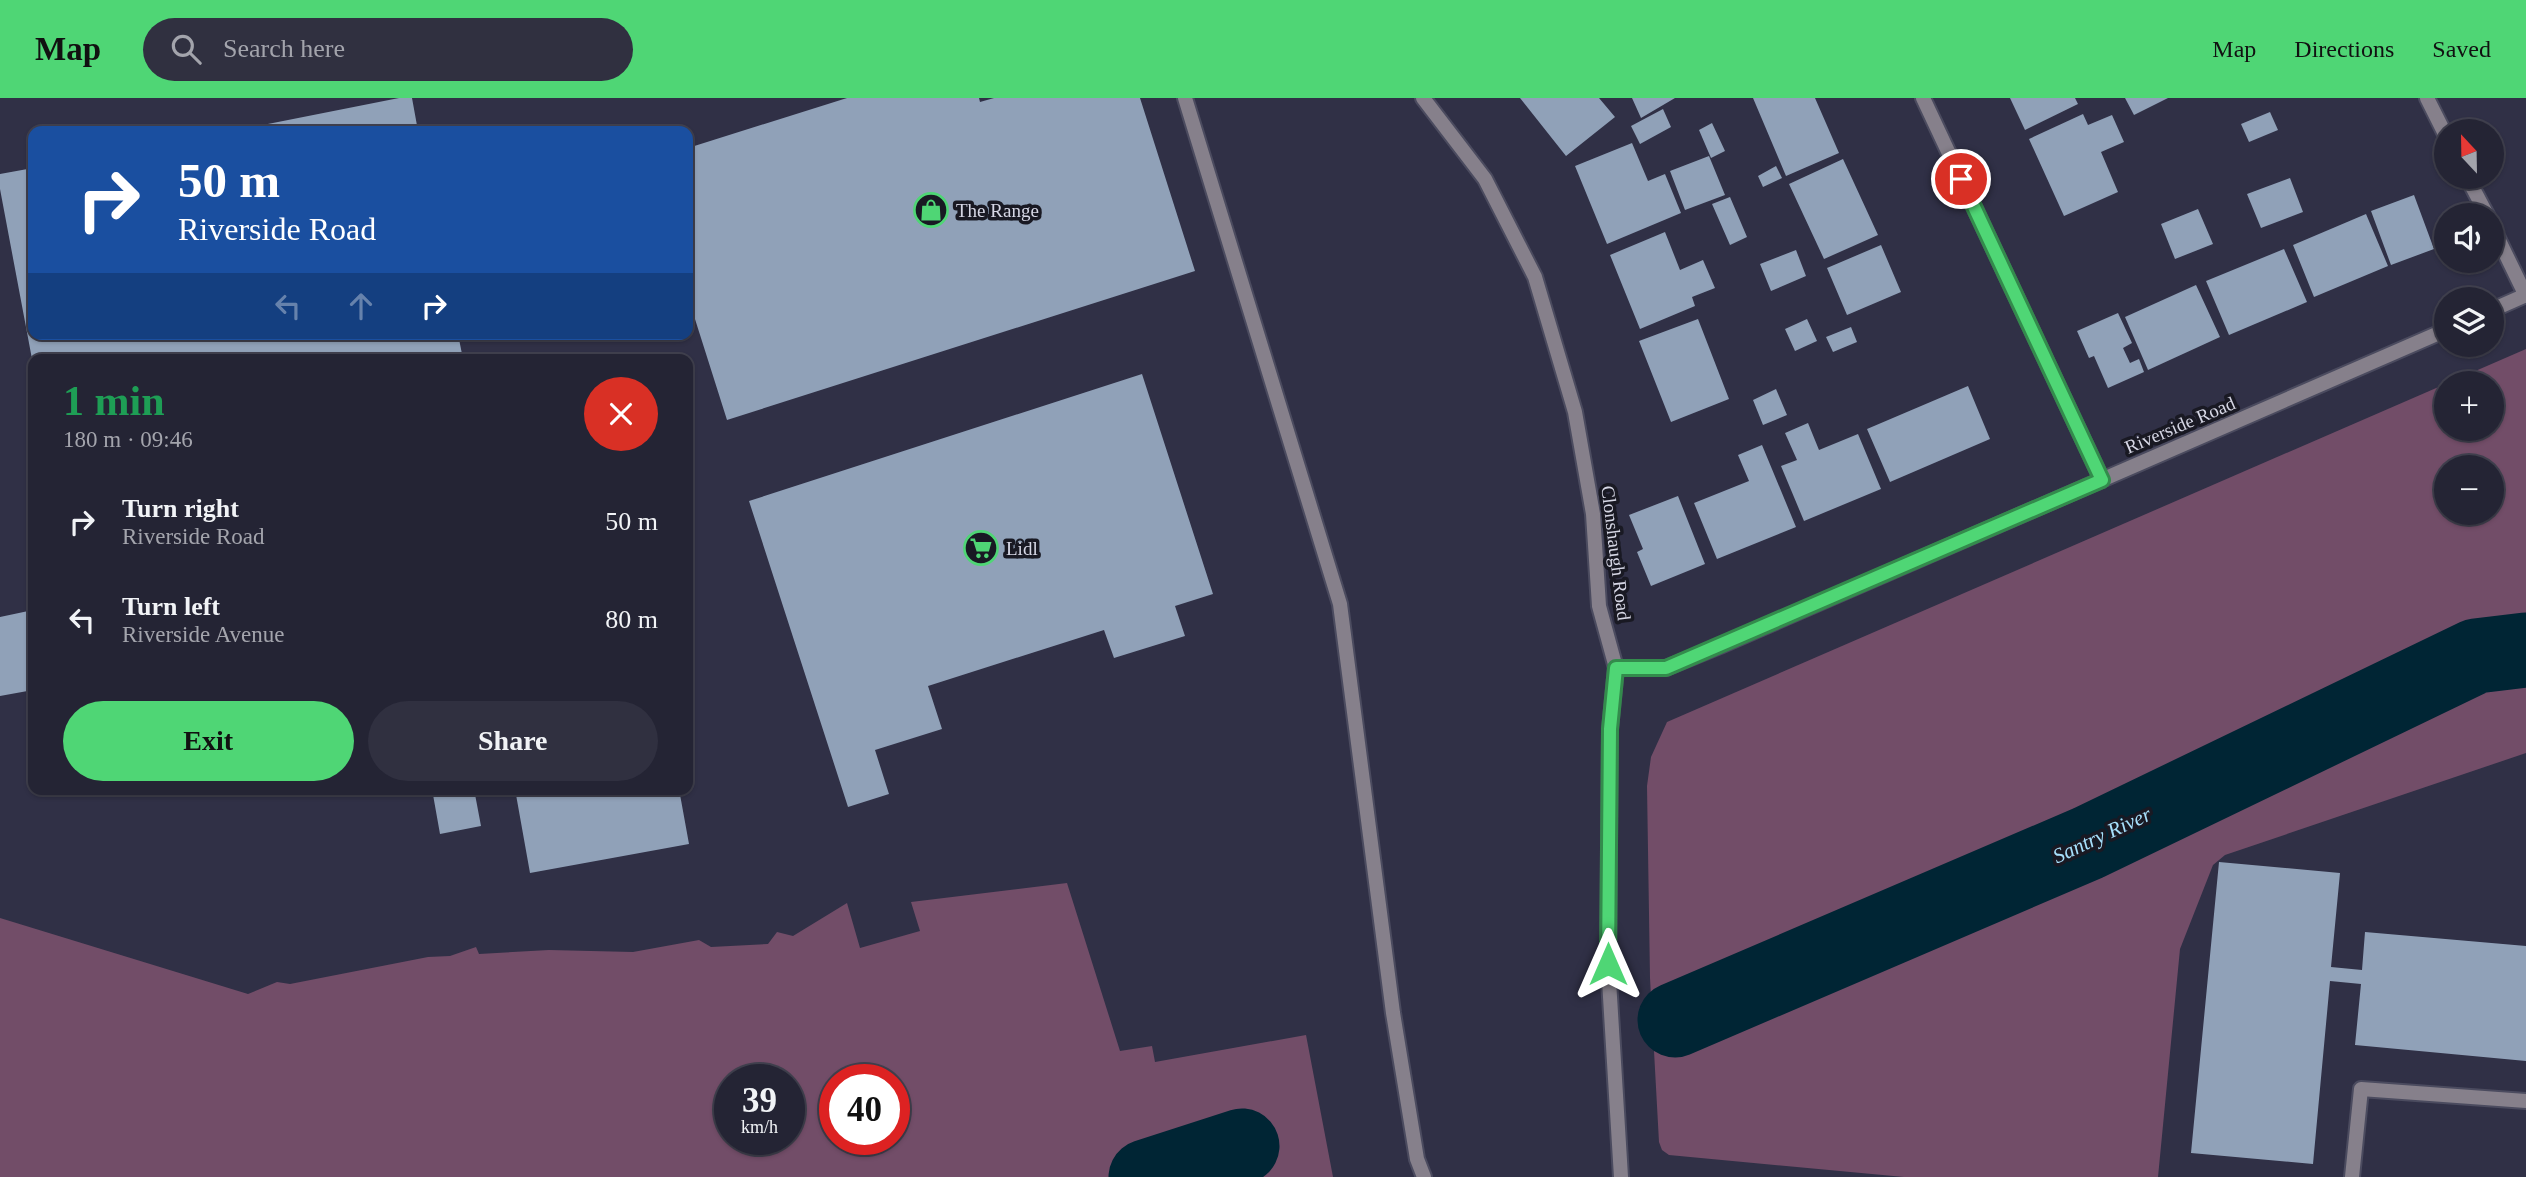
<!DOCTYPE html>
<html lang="en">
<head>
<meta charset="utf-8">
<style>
  body { margin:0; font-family:Georgia,serif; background:#303040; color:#f1f3f6; height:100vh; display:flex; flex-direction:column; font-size:26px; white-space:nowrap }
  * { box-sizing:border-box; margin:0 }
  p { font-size:23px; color:#a3a4ac }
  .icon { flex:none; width:38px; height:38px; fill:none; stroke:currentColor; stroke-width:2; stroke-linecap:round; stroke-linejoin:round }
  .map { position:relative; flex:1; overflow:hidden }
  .side { position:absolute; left:28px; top:256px; width:665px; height:441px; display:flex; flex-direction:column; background:#242434; border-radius:14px; box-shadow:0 2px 5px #0004,0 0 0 2px #41414f }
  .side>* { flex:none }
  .guide { position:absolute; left:28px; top:28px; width:665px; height:214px; border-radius:14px; box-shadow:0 2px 5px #0004,0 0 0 2px #41414f; background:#1a4fa0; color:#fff; overflow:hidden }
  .needle { width:46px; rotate:338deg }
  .buttons { position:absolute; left:2434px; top:21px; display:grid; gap:14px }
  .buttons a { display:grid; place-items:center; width:70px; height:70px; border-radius:50%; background:#242434; box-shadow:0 2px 5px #0004,0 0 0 2px #41414f; font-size:35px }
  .speed { position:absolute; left:714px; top:966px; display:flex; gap:14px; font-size:35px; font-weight:700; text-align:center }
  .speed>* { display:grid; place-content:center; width:91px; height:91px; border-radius:50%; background:#242434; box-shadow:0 2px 5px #0004,0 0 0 2px #41414f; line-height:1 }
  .speed small { font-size:18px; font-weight:400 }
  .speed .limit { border:10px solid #d22; background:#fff; color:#111 }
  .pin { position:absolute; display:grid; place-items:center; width:60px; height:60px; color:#fff; margin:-30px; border:4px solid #fff; border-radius:50%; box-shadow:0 2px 7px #0007 }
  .me { position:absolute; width:77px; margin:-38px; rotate:0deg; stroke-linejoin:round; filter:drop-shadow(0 0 5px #0008) }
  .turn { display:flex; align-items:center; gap:24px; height:147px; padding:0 35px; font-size:32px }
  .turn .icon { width:91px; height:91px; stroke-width:2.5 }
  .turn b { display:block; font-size:49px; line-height:60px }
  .lanes { display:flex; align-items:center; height:66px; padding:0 35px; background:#0003; justify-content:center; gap:35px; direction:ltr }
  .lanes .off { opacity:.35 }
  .round { display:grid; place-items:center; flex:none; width:74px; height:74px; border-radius:37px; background:#303040 }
  .headline { display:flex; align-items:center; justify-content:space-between; height:119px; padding:0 35px }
  h1 { font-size:42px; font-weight:600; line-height:52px; color:#1e9e55 }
  .primary-button { display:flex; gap:14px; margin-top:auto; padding:14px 35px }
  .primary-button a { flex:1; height:80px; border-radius:42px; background:#4fd675; color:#111; font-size:28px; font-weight:600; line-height:80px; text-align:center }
  .primary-button a+a { background:#303040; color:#f1f3f6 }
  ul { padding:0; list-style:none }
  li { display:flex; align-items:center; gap:21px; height:98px; padding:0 35px }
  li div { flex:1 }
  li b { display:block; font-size:26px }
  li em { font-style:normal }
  header { display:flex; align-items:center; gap:42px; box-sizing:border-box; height:98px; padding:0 35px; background:#4fd675; color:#111 }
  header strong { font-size:33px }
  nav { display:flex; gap:38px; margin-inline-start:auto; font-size:24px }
  .search { width:490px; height:63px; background:#303040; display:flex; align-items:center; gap:18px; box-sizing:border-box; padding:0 24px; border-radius:38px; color:#a3a4ac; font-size:26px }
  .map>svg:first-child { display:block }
</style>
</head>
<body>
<header>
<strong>Map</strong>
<div class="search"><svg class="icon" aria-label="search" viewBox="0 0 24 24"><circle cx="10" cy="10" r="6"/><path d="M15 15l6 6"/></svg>Search here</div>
<nav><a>Map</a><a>Directions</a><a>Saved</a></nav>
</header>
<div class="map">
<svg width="2526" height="1079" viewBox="0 0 2526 1079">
  <rect width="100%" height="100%" fill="#303046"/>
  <!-- green -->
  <path fill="#724d68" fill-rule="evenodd" d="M 2526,251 L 2526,655 L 2225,757 L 2213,767 L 2180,851 L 2158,1079 L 1904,1079 L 1669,1057 L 1662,1052 L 1659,1044 L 1650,880 L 1647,688 L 1651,659 L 1667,624 ZM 2446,285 L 2492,285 L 2492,331 L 2446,331 ZM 2446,369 L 2492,369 L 2492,415 L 2446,415 Z
    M 1067,785 L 1120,953 L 1152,948 L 1155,964 L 1306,937 L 1333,1079 L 0,1079 L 0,820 L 248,896 L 277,884 L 290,886 L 428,859 L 450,858 L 476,849 L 479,856 L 549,852 L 633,854 L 699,842 L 711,849 L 768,846 L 777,834 L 793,838 L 847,805 L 860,850 L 920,833 L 911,804 ZM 730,982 L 789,982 L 789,1041 L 730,1041 ZM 835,982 L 894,982 L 894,1041 L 835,1041 Z"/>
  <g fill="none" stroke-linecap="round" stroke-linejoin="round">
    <!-- river -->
    <path stroke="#002534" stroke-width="75" d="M 1675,922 L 2088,745 L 2476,558 L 2526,552
      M 1146,1079 L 1242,1048"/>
  </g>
  <!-- building -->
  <path fill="#90a1b8" d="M 399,0 L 412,0 L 418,33 L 232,33 Z
    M 847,0 L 979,0 L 980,4 L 994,0 L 1140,0 L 1195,173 L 727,322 L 688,199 L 688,50 Z
    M 1520,0 L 1599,0 L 1615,19 L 1566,58 Z
    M 1632,0 L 1675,0 L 1641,20 Z
    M 1753,0 L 1815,0 L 1839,55 L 1786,78 Z
    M 2010,0 L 2075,0 L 2078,6 L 2025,32 Z
    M 2125,0 L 2168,0 L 2134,17 Z
    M 1663,11 L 1671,29 L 1640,46 L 1631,28 Z
    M 2270,14 L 2278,32 L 2249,44 L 2241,26 Z
    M 2083,16 L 2088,27 L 2112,17 L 2124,44 L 2101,54 L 2118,94 L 2064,118 L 2029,41 Z
    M 1712,25 L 1725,53 L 1711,60 L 1699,32 Z
    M 1632,45 L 1648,83 L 1665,76 L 1681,115 L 1607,146 L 1575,68 Z
    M 1709,58 L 1725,97 L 1685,112 L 1670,73 Z
    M 1843,61 L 1878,137 L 1824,161 L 1789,86 Z
    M 1776,68 L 1782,80 L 1763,89 L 1758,78 Z
    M 33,70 L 33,236 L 458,236 L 463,261 L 32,261 L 0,91 L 0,76 Z
    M 2290,80 L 2303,114 L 2261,130 L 2247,96 Z
    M 2414,97 L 2434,151 L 2391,167 L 2371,113 Z
    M 1730,99 L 1747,139 L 1730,147 L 1712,106 Z
    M 2198,111 L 2213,146 L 2175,161 L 2161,126 Z
    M 2366,116 L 2388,168 L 2314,199 L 2293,147 Z
    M 1665,134 L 1680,172 L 1703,162 L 1715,190 L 1692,199 L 1695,208 L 1640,231 L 1610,157 Z
    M 1881,147 L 1901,194 L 1847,217 L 1827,170 Z
    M 2284,151 L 2307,204 L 2229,237 L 2206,183 Z
    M 1796,152 L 1806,178 L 1771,193 L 1760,166 Z
    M 2196,187 L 2220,239 L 2148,272 L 2125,219 Z
    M 2118,215 L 2132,245 L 2123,250 L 2130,265 L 2139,261 L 2144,274 L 2108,290 L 2094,258 L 2089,260 L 2077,233 Z
    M 1698,221 L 1729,301 L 1671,324 L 1639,243 Z
    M 1807,221 L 1817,243 L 1795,253 L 1785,231 Z
    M 1851,229 L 1857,244 L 1833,254 L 1826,239 Z
    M 1142,276 L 1213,496 L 1175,508 L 1185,538 L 1114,560 L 1104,532 L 928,588 L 942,631 L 875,652 L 889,696 L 848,709 L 749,403 Z
    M 1968,288 L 1990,341 L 1890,384 L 1867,331 Z
    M 1776,291 L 1787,317 L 1763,327 L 1753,302 Z
    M 1808,325 L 1819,352 L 1858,336 L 1881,391 L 1804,423 L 1781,368 L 1797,362 L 1785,335 Z
    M 1762,347 L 1796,429 L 1717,461 L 1694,405 L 1749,383 L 1738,357 Z
    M 1678,398 L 1705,466 L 1651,488 L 1637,454 L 1643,451 L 1629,417 Z
    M 33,512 L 33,592 L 0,598 L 0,519 Z
    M 432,691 L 474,691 L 481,728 L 440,736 Z
    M 515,691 L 679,691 L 689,746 L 530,775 Z
    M 2219,764 L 2340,775 L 2331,869 L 2362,872 L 2365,834 L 2526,848 L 2526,963 L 2355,947 L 2361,886 L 2330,883 L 2313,1066 L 2191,1055 Z"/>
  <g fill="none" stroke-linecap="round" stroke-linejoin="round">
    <!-- service casing -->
    <g stroke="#4b4b5f" stroke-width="18">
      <path id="service" d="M 1185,0 L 1340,506 L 1393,915 L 1417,1061 L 1424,1079
        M 2352,1079 L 2361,991 L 2526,1003"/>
    </g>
    <!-- minor casing -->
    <g stroke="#4b4b5f" stroke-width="18">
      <path id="minor" d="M 1923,0 L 2102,382
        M 2427,0 L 2446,38
        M 2467,79 L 2487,117
        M 2492,128 L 2526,198
        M 2492,212 L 2526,197
        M 1616,570 L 1666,570 L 1720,548 L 2446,232"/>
    </g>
    <!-- tertiary casing -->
    <g stroke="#4b4b5f" stroke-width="18">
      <path id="tertiary" d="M 1423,0 L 1485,81 L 1535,179 L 1575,314 L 1593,416 L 1599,508 L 1616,570 L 1610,631 L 1608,866 L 1621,1079"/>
    </g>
    <!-- service -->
    <use href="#service" stroke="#86808b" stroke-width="14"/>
    <!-- minor -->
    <use href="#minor" stroke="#86808b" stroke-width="14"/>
    <!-- tertiary -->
    <use href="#tertiary" stroke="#86808b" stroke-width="14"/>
  </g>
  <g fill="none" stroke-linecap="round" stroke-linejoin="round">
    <!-- route casing -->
    <g stroke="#338b4c" stroke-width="18">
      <path id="route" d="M 1608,866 L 1610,631 L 1616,570 L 1666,570 L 2102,382 L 1961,81"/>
    </g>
    <!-- route -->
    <use href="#route" stroke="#4fd675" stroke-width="12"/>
  </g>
  <!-- icons -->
  <defs>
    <g id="shop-ring" transform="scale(1.75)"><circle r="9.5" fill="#191923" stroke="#4fd675" stroke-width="1.5"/><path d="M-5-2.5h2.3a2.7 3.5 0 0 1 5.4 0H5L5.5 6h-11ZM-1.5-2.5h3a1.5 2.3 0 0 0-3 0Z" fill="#4fd675"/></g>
    <g id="supermarket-ring" transform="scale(1.75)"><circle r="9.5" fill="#191923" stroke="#4fd675" stroke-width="1.5"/><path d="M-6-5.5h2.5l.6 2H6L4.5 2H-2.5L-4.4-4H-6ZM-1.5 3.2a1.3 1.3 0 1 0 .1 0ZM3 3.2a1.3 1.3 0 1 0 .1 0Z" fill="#4fd675"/></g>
  </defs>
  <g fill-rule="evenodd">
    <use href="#shop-ring" x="931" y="112"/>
    <use href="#supermarket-ring" x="981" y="450"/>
  </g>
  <g text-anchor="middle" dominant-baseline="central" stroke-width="7" stroke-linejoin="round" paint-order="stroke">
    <!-- poi labels -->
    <g font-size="19" fill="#d6d7e5" stroke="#191923" text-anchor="start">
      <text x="956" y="112">The Range</text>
      <text x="1006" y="450">Lidl</text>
    </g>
    <!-- street labels -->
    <g font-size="19" fill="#d6d7e5" stroke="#191923">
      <text transform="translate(2180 327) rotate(-23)">Riverside Road</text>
      <text transform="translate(1616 455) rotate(83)">Clonshaugh Road</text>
    </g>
    <!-- water labels -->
    <g font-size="21" font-style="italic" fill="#a7e0fc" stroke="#191923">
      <text transform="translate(2102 737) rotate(-25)">Santry River</text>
    </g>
  </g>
</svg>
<div class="buttons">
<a><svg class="needle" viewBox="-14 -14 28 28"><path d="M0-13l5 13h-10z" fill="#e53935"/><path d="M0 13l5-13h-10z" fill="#a3a4ac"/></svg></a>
<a><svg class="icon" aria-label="sound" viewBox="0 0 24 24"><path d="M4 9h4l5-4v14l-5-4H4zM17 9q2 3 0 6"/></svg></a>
<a><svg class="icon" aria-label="layers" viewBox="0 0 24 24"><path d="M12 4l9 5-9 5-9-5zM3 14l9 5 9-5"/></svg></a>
<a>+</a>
<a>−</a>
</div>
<div class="speed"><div>39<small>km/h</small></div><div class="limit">40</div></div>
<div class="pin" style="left:1961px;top:81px;background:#d93025"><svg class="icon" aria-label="arrive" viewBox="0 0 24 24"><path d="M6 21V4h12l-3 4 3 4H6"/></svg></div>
<svg class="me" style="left:1608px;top:866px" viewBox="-20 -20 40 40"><path d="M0-17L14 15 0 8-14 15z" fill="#4fd675" stroke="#fff" stroke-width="4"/></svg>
<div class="guide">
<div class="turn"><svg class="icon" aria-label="right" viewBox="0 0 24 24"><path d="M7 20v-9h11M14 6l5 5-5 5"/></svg><div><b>50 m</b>Riverside Road</div></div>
<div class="lanes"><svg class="icon off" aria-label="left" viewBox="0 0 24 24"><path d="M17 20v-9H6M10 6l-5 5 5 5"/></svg><svg class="icon off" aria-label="ahead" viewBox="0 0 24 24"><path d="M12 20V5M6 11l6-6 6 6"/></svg><svg class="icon" aria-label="right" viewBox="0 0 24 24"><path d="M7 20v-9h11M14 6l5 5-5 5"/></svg></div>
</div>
<section class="side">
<div class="headline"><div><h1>1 min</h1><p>180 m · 09:46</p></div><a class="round" style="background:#d93025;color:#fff"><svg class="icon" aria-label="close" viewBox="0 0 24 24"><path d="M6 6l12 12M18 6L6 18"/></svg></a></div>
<ul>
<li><svg class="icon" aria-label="right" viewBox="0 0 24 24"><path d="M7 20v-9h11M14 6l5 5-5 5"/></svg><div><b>Turn right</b><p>Riverside Road</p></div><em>50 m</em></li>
<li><svg class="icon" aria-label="left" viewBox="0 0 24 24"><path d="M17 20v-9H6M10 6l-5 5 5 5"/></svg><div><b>Turn left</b><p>Riverside Avenue</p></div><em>80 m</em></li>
</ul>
<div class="primary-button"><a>Exit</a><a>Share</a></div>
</section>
</div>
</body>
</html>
